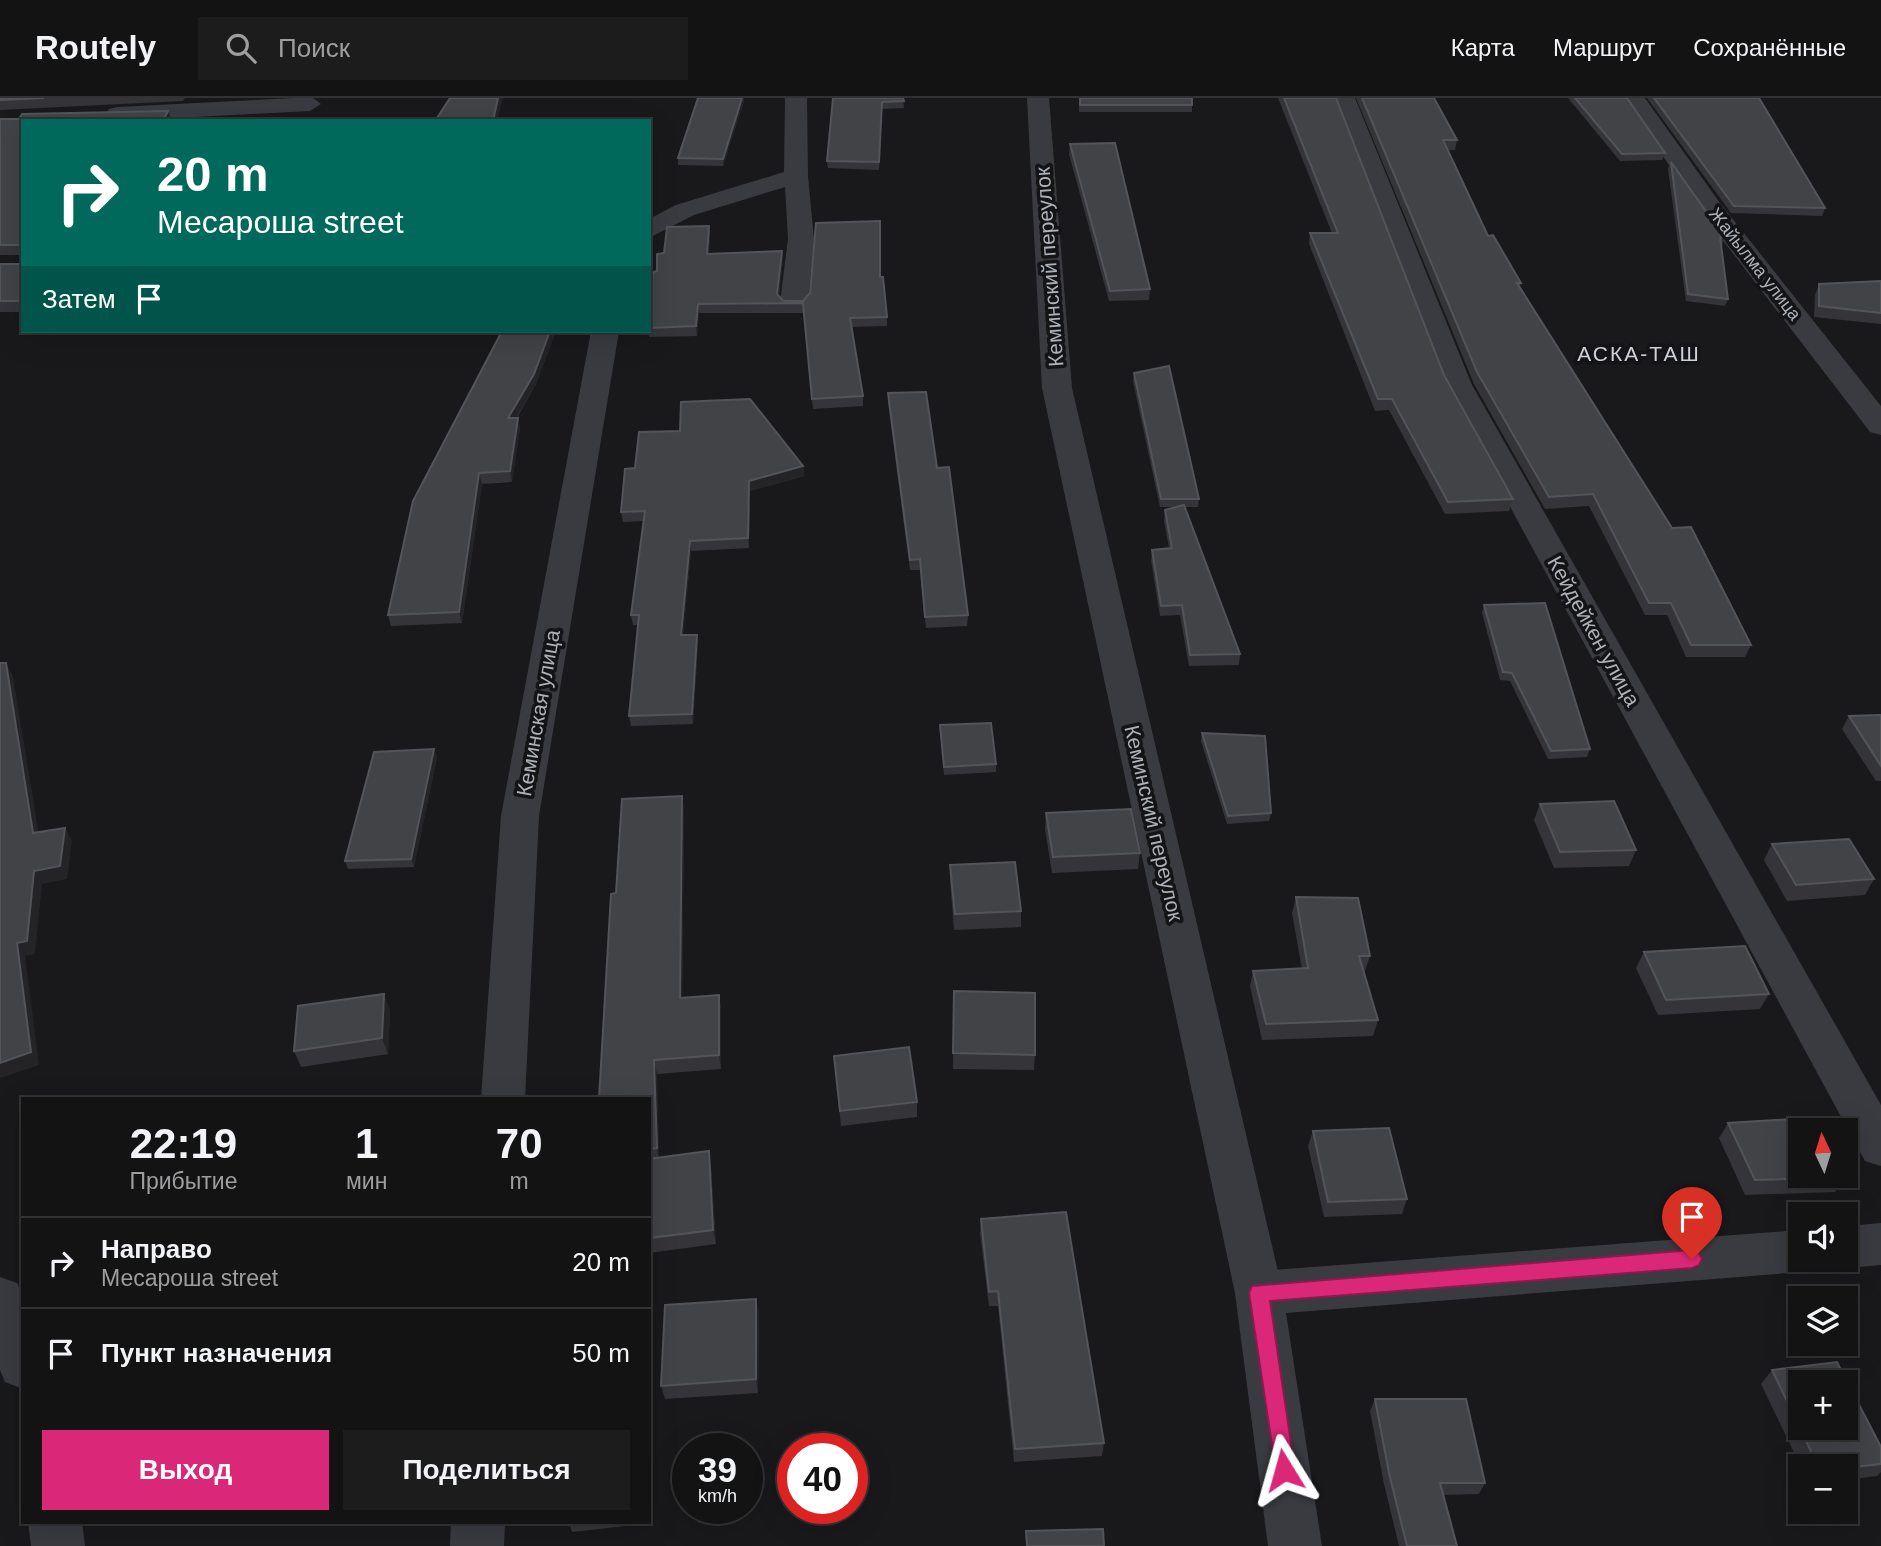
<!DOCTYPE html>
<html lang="ru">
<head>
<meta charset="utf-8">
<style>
  body { margin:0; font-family:Arial,sans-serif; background:#1c1c1d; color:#f1f3f6; height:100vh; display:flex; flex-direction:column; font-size:26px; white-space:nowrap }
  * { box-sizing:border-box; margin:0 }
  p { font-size:23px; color:#9d9ea0 }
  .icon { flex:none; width:38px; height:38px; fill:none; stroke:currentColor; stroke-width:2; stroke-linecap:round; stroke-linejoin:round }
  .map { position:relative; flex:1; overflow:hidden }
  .details { position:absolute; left:21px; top:999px; width:630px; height:427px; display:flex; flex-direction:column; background:#131314; border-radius:0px; box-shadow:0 7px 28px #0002,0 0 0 2px #323234 }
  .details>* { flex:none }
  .banner { position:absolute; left:21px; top:21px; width:630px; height:214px; border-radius:0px; box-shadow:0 7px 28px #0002,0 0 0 2px #323234; background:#00695c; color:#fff; overflow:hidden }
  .needle { width:46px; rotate:356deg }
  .fabs { position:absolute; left:1788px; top:1020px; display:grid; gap:14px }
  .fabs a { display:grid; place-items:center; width:70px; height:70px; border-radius:0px; background:#131314; box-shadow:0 7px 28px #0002,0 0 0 2px #323234; font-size:35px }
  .speed { position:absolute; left:672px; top:1335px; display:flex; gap:14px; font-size:35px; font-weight:700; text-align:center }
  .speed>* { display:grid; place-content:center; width:91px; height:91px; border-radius:50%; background:#131314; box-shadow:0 7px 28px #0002,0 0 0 2px #323234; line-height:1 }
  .speed small { font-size:18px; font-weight:400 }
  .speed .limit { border:10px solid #d22; background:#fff; color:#111 }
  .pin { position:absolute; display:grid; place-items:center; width:60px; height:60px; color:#fff; margin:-72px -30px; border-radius:50% 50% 50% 0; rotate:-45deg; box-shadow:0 0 7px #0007 }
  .pin .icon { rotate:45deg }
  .me { position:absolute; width:77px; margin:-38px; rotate:352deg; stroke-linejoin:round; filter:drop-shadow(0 0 5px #0008) }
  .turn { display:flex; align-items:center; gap:24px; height:147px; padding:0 21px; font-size:32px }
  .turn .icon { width:91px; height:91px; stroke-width:2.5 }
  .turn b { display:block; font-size:49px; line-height:60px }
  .then { display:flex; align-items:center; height:66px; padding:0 21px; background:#0003; gap:14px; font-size:26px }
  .eta { display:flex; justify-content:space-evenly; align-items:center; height:119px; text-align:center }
  .eta b { font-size:42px; font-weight:800; line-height:49px }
  .primary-button { display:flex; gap:14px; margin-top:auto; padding:14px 21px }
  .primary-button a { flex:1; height:80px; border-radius:0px; background:#db2777; color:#fff; font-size:28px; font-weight:800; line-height:80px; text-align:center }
  .primary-button a+a { background:#1c1c1d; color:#f1f3f6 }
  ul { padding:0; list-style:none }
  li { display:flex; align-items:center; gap:21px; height:91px; padding:0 21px; border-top:2px solid #323234 }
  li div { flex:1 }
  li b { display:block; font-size:26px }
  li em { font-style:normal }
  header { display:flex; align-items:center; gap:42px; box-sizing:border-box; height:98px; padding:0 35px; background:#131314; border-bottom:2px solid #323234 }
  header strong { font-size:33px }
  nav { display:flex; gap:38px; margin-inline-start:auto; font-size:24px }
  .search { width:490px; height:63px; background:#1c1c1d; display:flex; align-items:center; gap:18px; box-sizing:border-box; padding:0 24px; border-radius:0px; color:#9d9ea0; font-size:26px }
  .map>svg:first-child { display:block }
</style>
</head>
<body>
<header>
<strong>Routely</strong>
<div class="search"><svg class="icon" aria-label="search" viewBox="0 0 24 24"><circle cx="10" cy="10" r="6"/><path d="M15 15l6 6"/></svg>Поиск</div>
<nav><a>Карта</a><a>Маршрут</a><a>Сохранённые</a></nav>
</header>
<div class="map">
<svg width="1881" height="1448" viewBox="0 0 1881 1448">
  <rect width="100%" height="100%" fill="#19191b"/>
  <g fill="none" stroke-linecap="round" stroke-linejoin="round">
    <!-- minor -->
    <path fill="#3a3b40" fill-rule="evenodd" d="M 293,0 L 313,0 L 321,6 L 310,13 L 120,23 L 109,21 L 105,16 L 109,11 L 117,9 Z
      M 785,0 L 807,0 L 808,78 L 814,141 L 808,204 L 804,210 L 784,210 L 780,204 L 788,141 L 785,89 L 694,117 L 649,140 L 649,121 L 676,107 L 784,74 Z
      M 1027,0 L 1049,0 L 1072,290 L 1283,1195 L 1276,1211 L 1259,1217 L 1242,1211 L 1235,1195 L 1042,290 Z
      M 1333,0 L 1355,0 L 1472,287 L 1881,1007 L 1881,1068 L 1865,1063 L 1444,287 Z
      M 1623,0 L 1645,0 L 1720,105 L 1881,308 L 1881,337 L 1870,334 L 1702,115 Z
      M 591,233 L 619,233 L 539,718 L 525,1001 L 481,1001 L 501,718 Z
      M 451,1424 L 505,1424 L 504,1448 L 450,1448 Z"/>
    <!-- tertiary -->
    <path fill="#3a3b40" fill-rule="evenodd" d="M 1881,1125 L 1881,1167 L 1846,1170 L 1829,1164 L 1846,1162 L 1846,1128 Z
      M 1801,1132 L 1801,1162 L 1821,1162 L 1818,1168 L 1801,1174 L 1286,1215 L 1322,1448 L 1268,1448 L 1235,1195 L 1242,1179 L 1259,1173 Z
      M 0,1179 L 17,1185 L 23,1197 L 23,1291 L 5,1284 L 0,1272 Z
      M 28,1424 L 82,1424 L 85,1448 L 31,1448 Z"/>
  </g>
  <!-- wall -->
  <path fill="#353539" d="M 0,0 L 185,0 L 183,3 L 0,12 Z
    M 698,0 L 744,0 L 744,3 L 723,68 L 678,67 L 678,60 Z
    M 833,0 L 903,0 L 904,10 L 882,11 L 879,72 L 828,70 L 827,63 Z
    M 1079,0 L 1192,0 L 1192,14 L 1079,14 Z
    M 1278,0 L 1336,0 L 1444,277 L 1513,401 L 1509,413 L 1445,416 L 1389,312 L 1375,313 L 1309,146 L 1310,135 L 1332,135 Z
    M 1356,0 L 1434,0 L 1457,42 L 1455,52 L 1448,52 L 1488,138 L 1521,185 L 1520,189 L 1672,430 L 1751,547 L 1745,559 L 1686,559 L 1667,517 L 1645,517 L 1589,408 L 1545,411 L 1474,286 Z
    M 1568,0 L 1627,0 L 1665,55 L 1662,62 L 1620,63 Z
    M 1647,0 L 1759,0 L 1825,110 L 1822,118 L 1731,115 Z
    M 0,21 L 23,23 L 23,214 L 0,214 L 0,166 L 20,166 L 20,157 L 0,157 Z
    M 1070,46 L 1150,191 L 1149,202 L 1109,203 L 1069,56 Z
    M 1671,64 L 1725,140 L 1722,147 L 1721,147 L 1728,201 L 1725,208 L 1686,203 L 1668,71 Z
    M 709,128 L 710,137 L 709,155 L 783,162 L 779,198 L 783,203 L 803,203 L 880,179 L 887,219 L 887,228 L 852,229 L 863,298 L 863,308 L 813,311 L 803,215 L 699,215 L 697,238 L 649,239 L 648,233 L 649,233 L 649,211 L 664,155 Z
    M 1881,183 L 1881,226 L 1814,219 L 1815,197 L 1819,186 Z
    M 502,233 L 556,233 L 536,286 L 517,320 L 520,330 L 512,384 L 482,386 L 462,525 L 391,528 L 388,517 Z
    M 1134,275 L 1199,401 L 1198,409 L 1185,409 L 1240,556 L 1239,567 L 1189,568 L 1180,517 L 1160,518 L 1151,462 L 1152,452 L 1169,450 L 1164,423 L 1165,412 L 1179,409 L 1160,409 L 1133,283 Z
    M 888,295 L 937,370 L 968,517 L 967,528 L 926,530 L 920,472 L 910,472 L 888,305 Z
    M 803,368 L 804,378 L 750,393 L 749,450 L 691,453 L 683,537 L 697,537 L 698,547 L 693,626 L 631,628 L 629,618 L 638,527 L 633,527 L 631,517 L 643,423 L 623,424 L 621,414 Z
    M 1484,507 L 1590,651 L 1587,659 L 1548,661 L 1510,583 L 1500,582 L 1482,515 Z
    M 1881,617 L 1881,683 L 1876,683 L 1842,631 L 1849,618 Z
    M 940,627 L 996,666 L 996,674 L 944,677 Z
    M 1202,635 L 1271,715 L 1269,723 L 1227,726 L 1201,643 Z
    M 434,651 L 437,659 L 414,769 L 348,771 L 345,763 Z
    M 682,698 L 684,712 L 682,900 L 719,897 L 721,911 L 721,971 L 657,976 L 659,1060 L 709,1053 L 711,1068 L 716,1146 L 649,1155 L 649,1001 L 616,795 Z
    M 1540,706 L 1636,752 L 1629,768 L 1554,770 L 1534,722 Z
    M 1046,715 L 1140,755 L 1138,771 L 1052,775 L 1045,731 Z
    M 1772,746 L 1874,781 L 1865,797 L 1787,803 L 1764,762 Z
    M 950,767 L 1021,813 L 1021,829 L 954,832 L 950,783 Z
    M 1296,799 L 1370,858 L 1365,873 L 1364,873 L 1378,922 L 1373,938 L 1262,942 L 1250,888 L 1253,873 L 1302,871 L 1292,815 Z
    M 1644,854 L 1769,896 L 1760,911 L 1658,917 L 1636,870 Z
    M 954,893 L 1035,957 L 1034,972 L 953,971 Z
    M 390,912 L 388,956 L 301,969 L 294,953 Z
    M 834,958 L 917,1004 L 917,1019 L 841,1028 Z
    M 1728,1025 L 1846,1079 L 1835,1094 L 1745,1097 L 1719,1040 Z
    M 1313,1033 L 1407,1101 L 1402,1116 L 1324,1119 L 1308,1048 Z
    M 981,1121 L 1104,1345 L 1102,1358 L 1014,1364 L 998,1208 L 989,1208 L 980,1135 Z
    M 756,1201 L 759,1215 L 758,1295 L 665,1301 L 661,1288 Z
    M 1772,1272 L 1881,1349 L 1881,1374 L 1877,1378 L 1846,1382 L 1846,1368 L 1801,1369 L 1761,1286 Z
    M 1375,1301 L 1485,1385 L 1479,1396 L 1443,1397 L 1457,1448 L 1399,1448 L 1384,1386 L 1370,1313 Z
    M 569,1424 L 626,1424 L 626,1428 L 572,1434 Z"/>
  <!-- shaded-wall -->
  <path fill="#242427" d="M 498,0 L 503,0 L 497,23 L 493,23 Z
    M 742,0 L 744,0 L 744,3 L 723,68 L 723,61 Z
    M 168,13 L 172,23 L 163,23 Z
    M 709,128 L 710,137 L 708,165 L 707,156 Z
    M 782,153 L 783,162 L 778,205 L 777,196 Z
    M 698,206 L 699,215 L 697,238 L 696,228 Z
    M 550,233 L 556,233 L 536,286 L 510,330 L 508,320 Z
    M 518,320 L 520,330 L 512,384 L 510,373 Z
    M 803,368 L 804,378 L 750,393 L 749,450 L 748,440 L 749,383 Z
    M 479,375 L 482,386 L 462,525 L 459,514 Z
    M 690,443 L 691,453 L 682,548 L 681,537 Z
    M 697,537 L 698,547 L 693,626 L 692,616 Z
    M 6,565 L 13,578 L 41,749 L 33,735 Z
    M 434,651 L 437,659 L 414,769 L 411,761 Z
    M 682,698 L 684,712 L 682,914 L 680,900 Z
    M 65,730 L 72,743 L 67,781 L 42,786 L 35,856 L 25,858 L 39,967 L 0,980 L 0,965 L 17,845 L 34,773 Z
    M 384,896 L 390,912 L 388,956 L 382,940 Z
    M 719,897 L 721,911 L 721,971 L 719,957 Z
    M 654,962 L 657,976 L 659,1064 L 657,1050 Z
    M 709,1053 L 711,1068 L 716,1146 L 713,1132 Z
    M 756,1201 L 759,1215 L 758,1295 L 756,1281 Z"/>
  <!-- building -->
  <path fill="#424347" stroke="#525459" stroke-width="2" fill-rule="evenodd" d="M 0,0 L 44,0 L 0,2 Z
    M 450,0 L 498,0 L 493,23 L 435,23 Z
    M 698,0 L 742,0 L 723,61 L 678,60 Z
    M 833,0 L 903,0 L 904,3 L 882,4 L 879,64 L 827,63 Z
    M 1080,0 L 1192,0 L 1192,7 L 1080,7 Z
    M 1284,0 L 1336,0 L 1444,277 L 1513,401 L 1448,404 L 1392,301 L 1378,301 L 1310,135 L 1338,135 Z
    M 1362,0 L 1434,0 L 1457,42 L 1443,42 L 1488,138 L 1493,137 L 1521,185 L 1517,185 L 1672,430 L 1691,429 L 1751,547 L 1691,547 L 1671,505 L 1649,505 L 1593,396 L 1549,399 L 1477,274 Z
    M 1575,0 L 1627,0 L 1665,55 L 1622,56 Z
    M 1654,0 L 1759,0 L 1825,110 L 1734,108 Z
    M 168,13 L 163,23 L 23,23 L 23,203 L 0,203 L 0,166 L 20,166 L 20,147 L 0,147 L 0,21 L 19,21 L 22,16 Z
    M 1115,45 L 1150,191 L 1110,193 L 1070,46 Z
    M 1671,64 L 1725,140 L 1720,139 L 1728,201 L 1688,196 Z
    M 880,123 L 880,179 L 883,179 L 887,219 L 850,220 L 863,298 L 812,301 L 803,205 L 698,206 L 696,228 L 649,230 L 649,211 L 653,174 L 657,173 L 657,156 L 664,155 L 667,129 L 709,128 L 707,156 L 782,153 L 777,196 L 783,203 L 803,203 L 810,195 L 816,125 Z
    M 1881,183 L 1881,215 L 1819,208 L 1819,186 Z
    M 502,233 L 550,233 L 534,276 L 508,320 L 518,320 L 510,373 L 479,375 L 459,514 L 388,517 L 413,403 Z
    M 1169,268 L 1199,401 L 1161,401 L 1134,275 Z
    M 926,294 L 937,370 L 949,369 L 968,517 L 925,519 L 920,461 L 910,462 L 888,295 Z
    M 750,301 L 803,368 L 749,383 L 748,440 L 690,443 L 681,537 L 697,537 L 692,616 L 629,618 L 639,517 L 631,517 L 645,413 L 621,414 L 625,371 L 635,370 L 639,334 L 680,333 L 681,304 Z
    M 1184,407 L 1240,556 L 1190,557 L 1182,507 L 1161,508 L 1152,452 L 1172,450 L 1165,412 Z
    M 1545,505 L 1590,651 L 1551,653 L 1512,575 L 1503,574 L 1484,507 Z
    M 0,565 L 6,565 L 33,735 L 65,730 L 60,768 L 34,773 L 27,843 L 17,845 L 31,954 L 0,965 Z
    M 1881,617 L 1881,668 L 1849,618 Z
    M 991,625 L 996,666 L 944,669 L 940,627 Z
    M 1202,635 L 1265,638 L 1271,715 L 1228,718 Z
    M 434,651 L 411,761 L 345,763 L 374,654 Z
    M 682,698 L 680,900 L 719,897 L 719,957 L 654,962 L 657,1050 L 649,1051 L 649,1001 L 599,1001 L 611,796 L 616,795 L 622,701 Z
    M 1614,703 L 1636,752 L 1560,754 L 1540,706 Z
    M 1131,711 L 1140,755 L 1053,759 L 1046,715 Z
    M 1849,741 L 1874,781 L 1796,787 L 1772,746 Z
    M 1015,764 L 1021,813 L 955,816 L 950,767 Z
    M 1296,799 L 1358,800 L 1370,858 L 1359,858 L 1378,922 L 1266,926 L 1253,873 L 1308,870 Z
    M 1745,848 L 1769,896 L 1666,902 L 1644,854 Z
    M 954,893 L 1035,895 L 1035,957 L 953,955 Z
    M 384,896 L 382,940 L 294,953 L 298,908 Z
    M 909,949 L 917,1004 L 840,1013 L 834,958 Z
    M 1809,1020 L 1817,1032 L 1801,1032 L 1801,1078 L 1845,1078 L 1846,1079 L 1755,1082 L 1728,1025 Z
    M 1389,1030 L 1407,1101 L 1328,1104 L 1313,1033 Z
    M 709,1053 L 713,1132 L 649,1140 L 649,1061 Z
    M 1066,1114 L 1104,1345 L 1015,1351 L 998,1193 L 989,1194 L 981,1121 Z
    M 756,1201 L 756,1281 L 661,1288 L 665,1207 Z
    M 1837,1264 L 1881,1349 L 1881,1366 L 1846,1370 L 1846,1368 L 1818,1368 L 1772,1272 ZM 1801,1284 L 1846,1284 L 1846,1330 L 1801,1330 Z
    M 1375,1301 L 1466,1301 L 1485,1385 L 1440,1385 L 1457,1448 L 1407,1448 L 1389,1375 Z
    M 569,1424 L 593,1424 L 569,1427 Z
    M 1103,1431 L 1104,1448 L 1027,1448 L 1026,1433 Z"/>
  <!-- route -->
  <path fill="#db2777" stroke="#8e194d" stroke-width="2" d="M 1692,1152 L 1699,1155 L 1702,1161 L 1699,1167 L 1692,1170 L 1270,1203 L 1295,1372 L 1292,1380 L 1284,1383 L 1277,1380 L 1249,1195 L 1252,1188 Z"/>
  <g text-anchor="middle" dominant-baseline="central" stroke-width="7" stroke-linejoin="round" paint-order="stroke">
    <!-- far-street labels -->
    <g font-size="18" fill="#acb1ba" stroke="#141416">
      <text transform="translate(1755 166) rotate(52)">Жайылма улица</text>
    </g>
    <!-- street labels -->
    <g font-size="21" fill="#acb1ba" stroke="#141416">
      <text transform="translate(1049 169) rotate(-94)">Кеминский переулок</text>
      <text transform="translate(1594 533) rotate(61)">Кейдейкен улица</text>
      <text transform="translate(538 615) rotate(-80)">Кеминская улица</text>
      <text transform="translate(1154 725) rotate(77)">Кеминский переулок</text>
    </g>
    <!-- far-quarter labels -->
    <g font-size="21" letter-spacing="2" fill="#cdd0d7" stroke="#141416">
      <text x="1639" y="255">АСКА-ТАШ</text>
    </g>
  </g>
</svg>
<div class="fabs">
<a><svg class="needle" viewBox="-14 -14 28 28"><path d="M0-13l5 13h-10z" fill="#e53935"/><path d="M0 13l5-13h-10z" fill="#9d9ea0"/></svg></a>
<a><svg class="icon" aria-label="sound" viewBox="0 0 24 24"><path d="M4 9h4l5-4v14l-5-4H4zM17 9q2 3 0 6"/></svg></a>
<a><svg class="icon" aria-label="layers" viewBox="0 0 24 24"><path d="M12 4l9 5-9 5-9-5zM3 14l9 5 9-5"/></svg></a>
<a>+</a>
<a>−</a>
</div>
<div class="speed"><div>39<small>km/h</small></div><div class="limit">40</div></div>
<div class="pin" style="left:1692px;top:1161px;background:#d93025"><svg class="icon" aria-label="arrive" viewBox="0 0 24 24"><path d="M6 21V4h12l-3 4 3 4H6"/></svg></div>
<svg class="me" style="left:1284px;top:1372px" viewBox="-20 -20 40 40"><path d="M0-17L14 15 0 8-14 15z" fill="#db2777" stroke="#fff" stroke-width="4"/></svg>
<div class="banner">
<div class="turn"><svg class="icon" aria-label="right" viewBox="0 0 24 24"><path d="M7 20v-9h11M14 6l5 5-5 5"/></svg><div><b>20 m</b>Месароша street</div></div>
<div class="then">Затем<svg class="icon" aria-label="arrive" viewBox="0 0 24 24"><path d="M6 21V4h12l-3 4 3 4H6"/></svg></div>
</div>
<section class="details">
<div class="eta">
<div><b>22:19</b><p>Прибытие</p></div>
<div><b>1</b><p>мин</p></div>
<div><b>70</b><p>m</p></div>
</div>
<ul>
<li><svg class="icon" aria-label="right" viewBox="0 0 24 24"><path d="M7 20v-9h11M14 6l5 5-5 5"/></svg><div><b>Направо</b><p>Месароша street</p></div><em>20 m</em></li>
<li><svg class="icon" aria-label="arrive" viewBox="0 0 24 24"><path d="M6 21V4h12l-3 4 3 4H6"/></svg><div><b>Пункт назначения</b></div><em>50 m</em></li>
</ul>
<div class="primary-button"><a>Выход</a><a>Поделиться</a></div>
</section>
</div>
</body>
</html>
